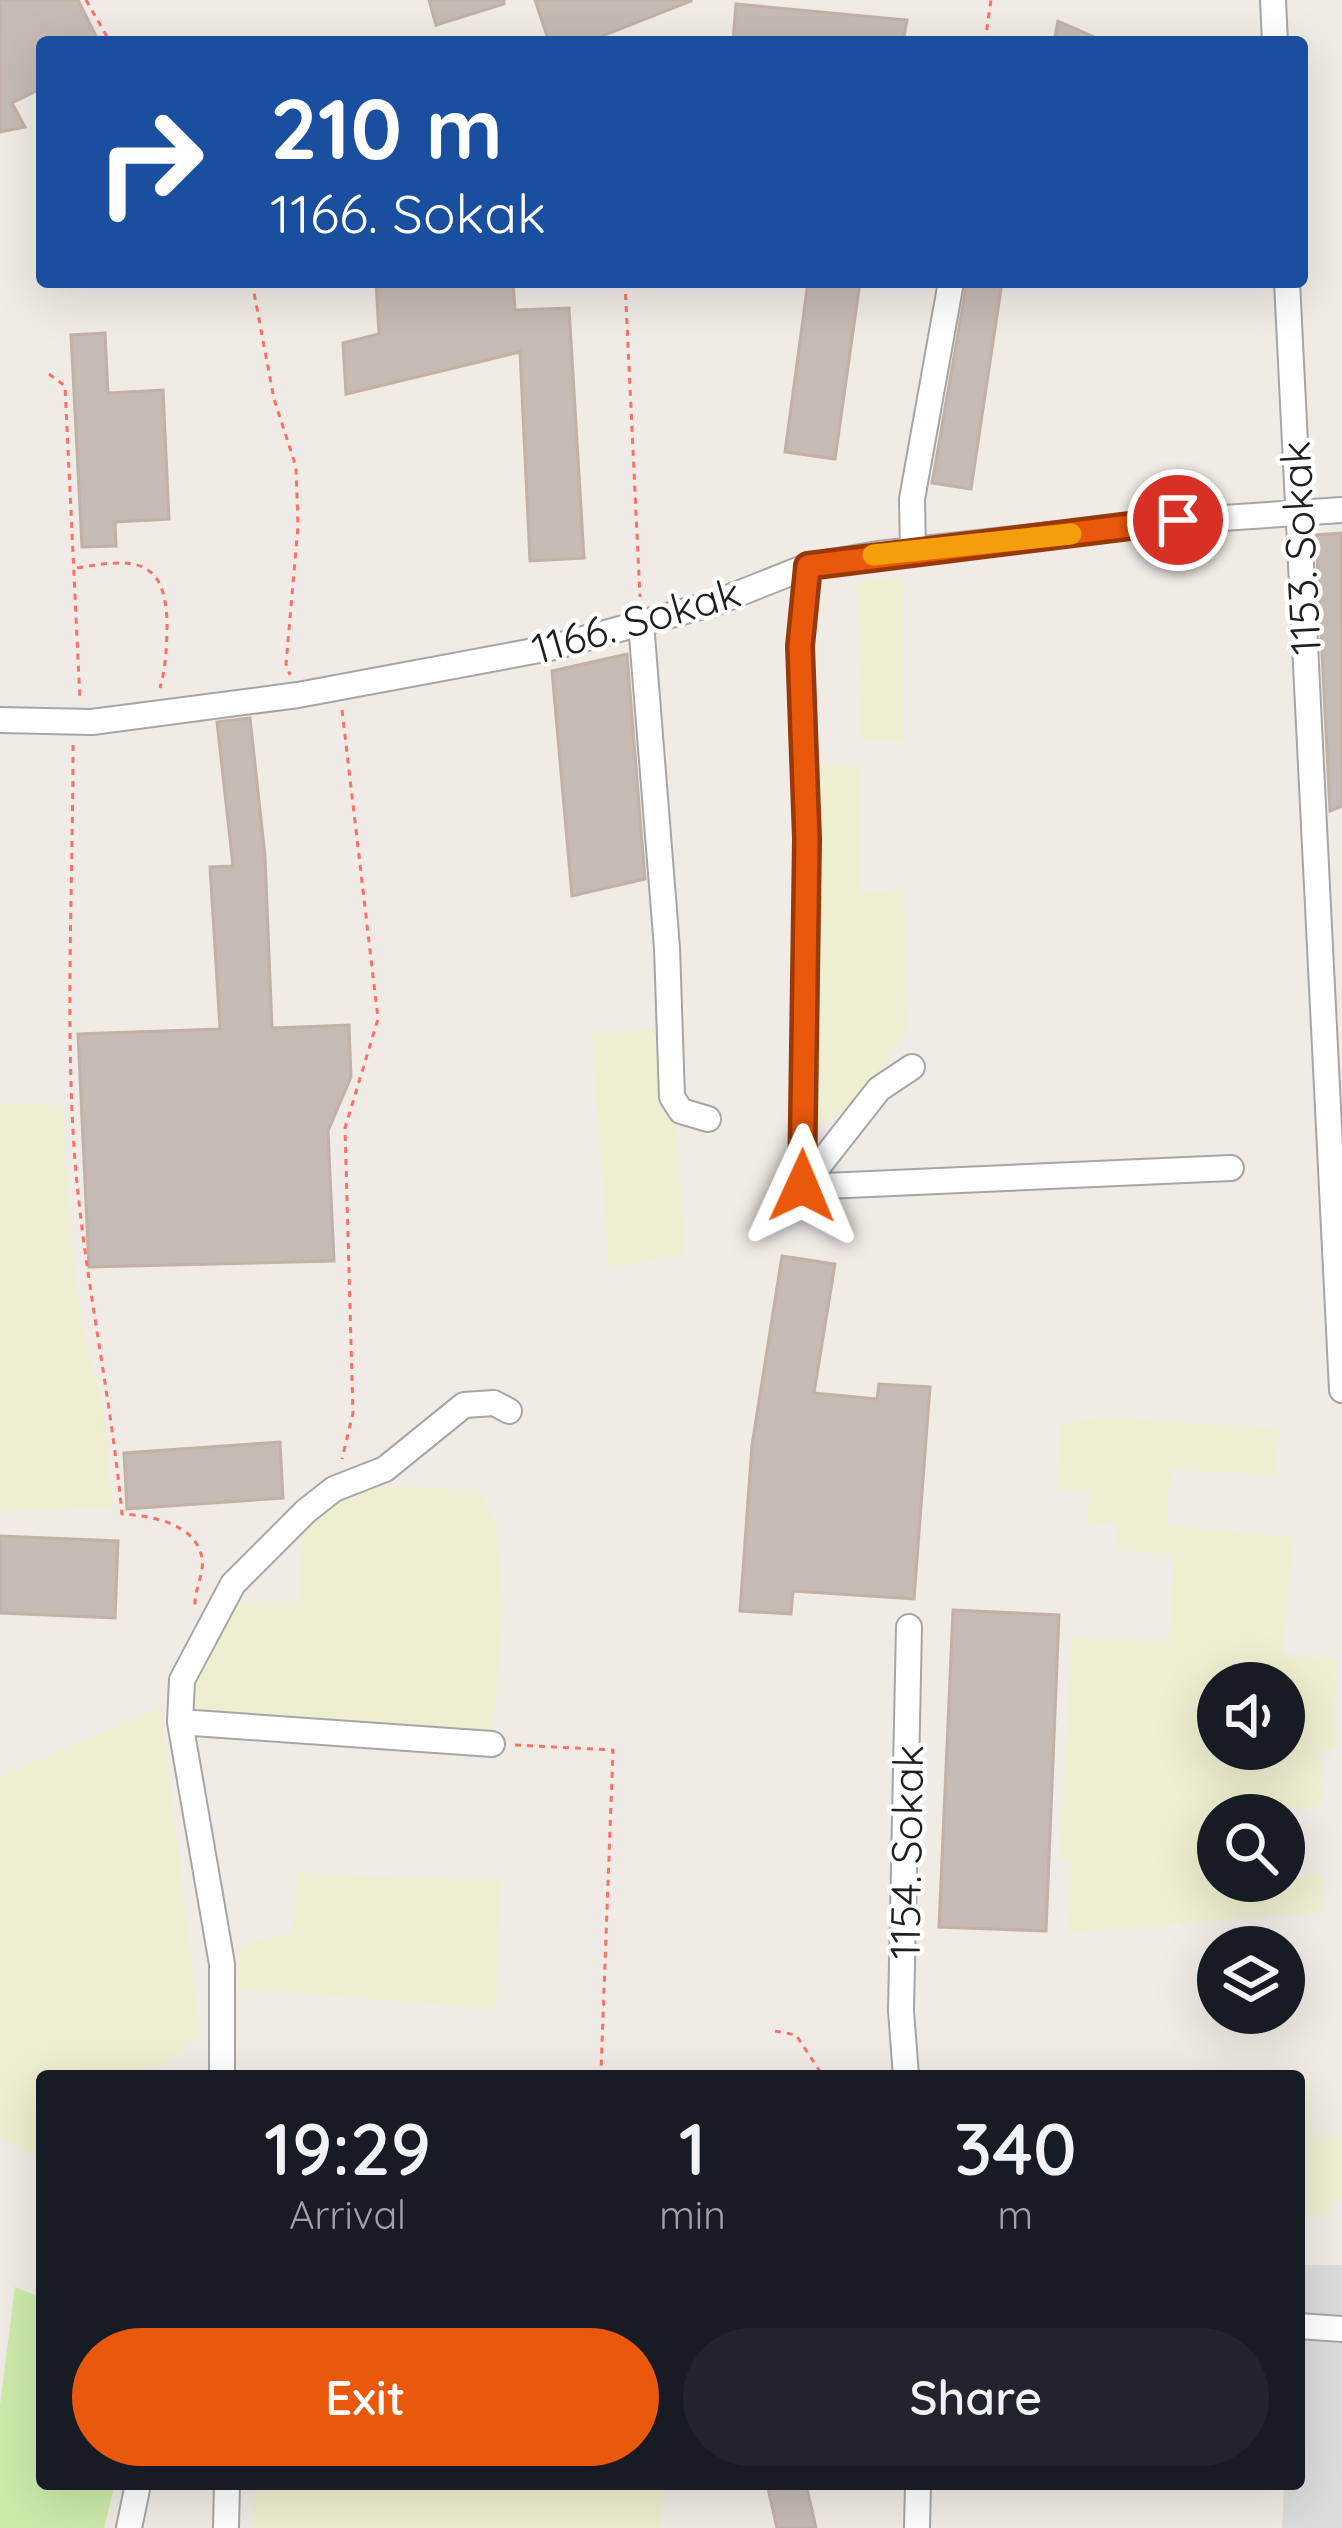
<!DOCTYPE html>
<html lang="en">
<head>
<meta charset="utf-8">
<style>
  body { margin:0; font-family:Quicksand,sans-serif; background:#20242c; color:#f1f3f6; height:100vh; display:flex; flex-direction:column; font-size:45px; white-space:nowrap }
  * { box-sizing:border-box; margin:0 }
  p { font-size:39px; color:#9ea1a6 }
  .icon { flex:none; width:66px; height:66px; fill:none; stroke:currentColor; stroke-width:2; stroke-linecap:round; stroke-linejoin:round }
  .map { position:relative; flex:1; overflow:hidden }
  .side { position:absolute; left:36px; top:2070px; width:1269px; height:420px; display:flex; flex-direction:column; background:#171b24; border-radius:12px; box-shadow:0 12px 48px #0002 }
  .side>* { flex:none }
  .banner { position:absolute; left:36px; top:36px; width:1272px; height:252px; border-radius:12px; box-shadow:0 12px 48px #0002; background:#1a4fa0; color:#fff; overflow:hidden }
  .buttons { position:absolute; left:1197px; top:1662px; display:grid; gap:24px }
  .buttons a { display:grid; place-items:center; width:108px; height:108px; border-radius:50%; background:#171b24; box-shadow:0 12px 48px #0002; font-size:60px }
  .pin { position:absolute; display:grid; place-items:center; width:102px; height:102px; color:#fff; margin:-51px; border:6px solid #fff; border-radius:50%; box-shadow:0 3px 12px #0007 }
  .me { position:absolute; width:132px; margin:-66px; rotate:1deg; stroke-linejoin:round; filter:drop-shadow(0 0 9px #0008) }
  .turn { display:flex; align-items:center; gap:42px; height:252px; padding:0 36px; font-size:54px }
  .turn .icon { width:156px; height:156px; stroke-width:2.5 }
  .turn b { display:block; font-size:84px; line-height:102px }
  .eta { display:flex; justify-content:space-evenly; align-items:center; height:204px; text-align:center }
  .eta b { font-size:72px; font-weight:600; line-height:84px }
  .cta { display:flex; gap:24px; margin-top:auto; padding:24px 36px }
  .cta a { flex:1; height:138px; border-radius:72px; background:#ea580c; color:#fff; font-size:48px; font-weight:600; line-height:138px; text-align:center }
  .cta a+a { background:#20242c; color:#f1f3f6 }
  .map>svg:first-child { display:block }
</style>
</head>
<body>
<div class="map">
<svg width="1342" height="2528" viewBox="0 0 1342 2528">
  <rect width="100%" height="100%" fill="#f0ebe5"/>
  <!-- residential -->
  <path fill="#dddcdc" d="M 1299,2265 L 1342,2265 L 1342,2528 L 1282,2528 L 1284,2484 L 1299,2484 Z"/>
  <!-- farmland -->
  <path fill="#eeefd0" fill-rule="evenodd" d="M 904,578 L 904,740 L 859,740 L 858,582 Z
    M 812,765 L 859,766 L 860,892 L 904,891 L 907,1030 L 857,1105 L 808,1131 Z
    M 670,1026 L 685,1255 L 609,1267 L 592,1035 Z
    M 0,1104 L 62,1105 L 73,1255 L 82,1323 L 104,1411 L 112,1508 L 0,1510 Z
    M 1110,1418 L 1279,1429 L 1275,1475 L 1172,1469 L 1165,1525 L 1294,1538 L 1282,1654 L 1335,1659 L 1337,1748 L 1320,1751 L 1322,1805 L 1218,1815 L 1218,1881 L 1284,1881 L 1321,1873 L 1324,1912 L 1069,1933 L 1071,1865 L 1060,1858 L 1072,1637 L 1170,1643 L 1174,1556 L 1117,1549 L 1117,1523 L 1085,1525 L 1090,1490 L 1056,1491 L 1062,1422 ZM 1284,1683 L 1284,1749 L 1218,1749 L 1218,1683 Z
    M 377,1485 L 479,1491 L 497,1528 L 503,1614 L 492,1744 L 180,1722 L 203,1637 L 239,1602 L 299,1602 L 303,1525 L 344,1493 Z
    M 161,1707 L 200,2035 L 147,2076 L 42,2076 L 42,2160 L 0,2138 L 0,1777 Z
    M 298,1874 L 500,1880 L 496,2009 L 237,1988 L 241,1944 L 292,1934 Z
    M 1311,2081 L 1313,2139 L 1342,2137 L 1342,2199 L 1331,2201 L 1330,2215 L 1299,2215 L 1299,2082 Z
    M 255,2484 L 666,2484 L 659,2528 L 254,2528 Z"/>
  <!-- grass -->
  <path fill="#cdeaaa" d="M 15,2287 L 42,2298 L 42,2484 L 115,2484 L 104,2528 L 0,2528 L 0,2406 Z"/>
  <!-- building -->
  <path fill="#c5bbb4" stroke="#c2b1a7" stroke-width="3" d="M 0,0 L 78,0 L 99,42 L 42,42 L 42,88 L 12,103 L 25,127 L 0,132 Z
    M 429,0 L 504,0 L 504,4 L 436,25 Z
    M 535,0 L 691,0 L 691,1 L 587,42 L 549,42 Z
    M 736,4 L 907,20 L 903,42 L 733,42 Z
    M 1058,21 L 1106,42 L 1054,42 Z
    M 376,282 L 513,282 L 515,310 L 569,308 L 584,558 L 530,561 L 520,352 L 346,394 L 343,343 L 379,334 Z
    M 808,282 L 860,282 L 835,459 L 785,452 Z
    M 967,282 L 1002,282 L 971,489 L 932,483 Z
    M 105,333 L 108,393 L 163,390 L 169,519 L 115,522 L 116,546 L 82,547 L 71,335 Z
    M 1341,533 L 1342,806 L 1330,811 L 1316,535 Z
    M 627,654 L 645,879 L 572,896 L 552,671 Z
    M 250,718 L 265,856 L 272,1028 L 349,1025 L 351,1077 L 328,1131 L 334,1261 L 89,1267 L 78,1034 L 220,1029 L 210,867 L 233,866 L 217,722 Z
    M 782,1256 L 835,1264 L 814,1393 L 877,1399 L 879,1384 L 930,1387 L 914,1599 L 793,1591 L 791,1614 L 740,1611 L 752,1445 Z
    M 280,1442 L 283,1498 L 127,1509 L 124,1453 Z
    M 0,1536 L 118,1541 L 115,1618 L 0,1613 Z
    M 953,1610 L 1059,1615 L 1046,1931 L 939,1927 Z
    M 767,2484 L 806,2484 L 816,2528 L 777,2528 Z"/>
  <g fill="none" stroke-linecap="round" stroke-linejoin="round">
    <!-- minor casing -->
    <g stroke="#a6a6a6" stroke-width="28">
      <path id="minor" d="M 1273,0 L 1275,42
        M 1287,282 L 1342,1390
        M 913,551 L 912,499 L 951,282
        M 808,566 L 800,646 L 807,839 L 802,1187 L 1231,1168
        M 641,623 L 667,948 L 672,1097 L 681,1111 L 708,1119
        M 0,720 L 92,722 L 298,695 L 550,648 L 715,603 L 808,566 L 878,554 L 1178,521 L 1342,510
        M 802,1187 L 879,1089 L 912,1067
        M 180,1722 L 492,1744
        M 222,2076 L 222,1964 L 180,1722 L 182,1680 L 233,1584 L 306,1511 L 334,1489 L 385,1469 L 464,1405 L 494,1403 L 509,1411
        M 906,2076 L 901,2011 L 909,1627
        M 1299,2326 L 1342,2329
        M 129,2528 L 138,2484
        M 226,2528 L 227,2484
        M 917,2528 L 918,2484"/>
    </g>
    <!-- path -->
    <path stroke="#fb716a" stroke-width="3" stroke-dasharray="6 6" stroke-linecap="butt" d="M 86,0 L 110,42
      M 985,42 L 991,0
      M 252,282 L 274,399 L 296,467 L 298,526 L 286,664 L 290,675
      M 625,282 L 640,597
      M 49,374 L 65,386 L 80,700
      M 77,568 C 133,558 165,557 167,622 C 167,644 166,667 160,688
      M 342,710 L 378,1019 L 345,1128 L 353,1413 L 342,1459
      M 73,745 C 73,873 66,1003 73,1131 C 80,1260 110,1385 122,1514 C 150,1516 195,1522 202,1558 C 205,1572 194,1590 195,1606
      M 515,1745 L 613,1750 L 601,2071
      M 775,2031 L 796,2035 L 823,2076"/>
    <!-- minor -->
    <use href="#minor" stroke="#fff" stroke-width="24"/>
  </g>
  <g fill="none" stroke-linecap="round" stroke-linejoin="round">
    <!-- route casing -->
    <g stroke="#983908" stroke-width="30">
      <path id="route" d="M 802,1186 L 807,839 L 800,646 L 808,566 L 1178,520"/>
    </g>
    <!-- route -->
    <use href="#route" stroke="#ea580c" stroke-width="21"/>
    <!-- slow -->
    <path stroke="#f59e0b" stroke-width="21" d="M 873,555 L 1071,534"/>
  </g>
  <g text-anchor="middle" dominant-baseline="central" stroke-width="9" stroke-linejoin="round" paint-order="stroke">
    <!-- street labels -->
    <g font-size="42" fill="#1f1f1f" stroke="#fff">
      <text transform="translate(1300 548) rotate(-93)">1153. Sokak</text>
      <text transform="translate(636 620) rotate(-16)">1166. Sokak</text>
      <text transform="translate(906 1852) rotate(-89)">1154. Sokak</text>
    </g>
  </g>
</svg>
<div class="buttons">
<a><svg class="icon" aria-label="sound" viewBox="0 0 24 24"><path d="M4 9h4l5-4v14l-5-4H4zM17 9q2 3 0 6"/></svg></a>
<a><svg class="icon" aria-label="search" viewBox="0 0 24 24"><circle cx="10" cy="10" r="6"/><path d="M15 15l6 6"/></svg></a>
<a><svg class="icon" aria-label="layers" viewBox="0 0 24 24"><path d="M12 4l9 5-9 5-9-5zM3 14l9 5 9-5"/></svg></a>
</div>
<div class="pin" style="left:1178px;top:520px;background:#d93025"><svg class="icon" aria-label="arrive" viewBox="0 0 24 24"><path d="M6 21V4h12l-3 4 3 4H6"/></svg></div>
<svg class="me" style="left:802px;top:1186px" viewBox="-20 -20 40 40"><path d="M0-17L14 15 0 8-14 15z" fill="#ea580c" stroke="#fff" stroke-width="4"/></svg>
<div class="banner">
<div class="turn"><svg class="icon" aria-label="right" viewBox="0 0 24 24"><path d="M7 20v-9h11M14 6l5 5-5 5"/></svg><div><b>210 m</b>1166. Sokak</div></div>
</div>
<section class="side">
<div class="eta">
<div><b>19:29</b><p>Arrival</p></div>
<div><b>1</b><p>min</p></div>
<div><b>340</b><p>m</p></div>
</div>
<div class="cta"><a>Exit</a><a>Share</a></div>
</section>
</div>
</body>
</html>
